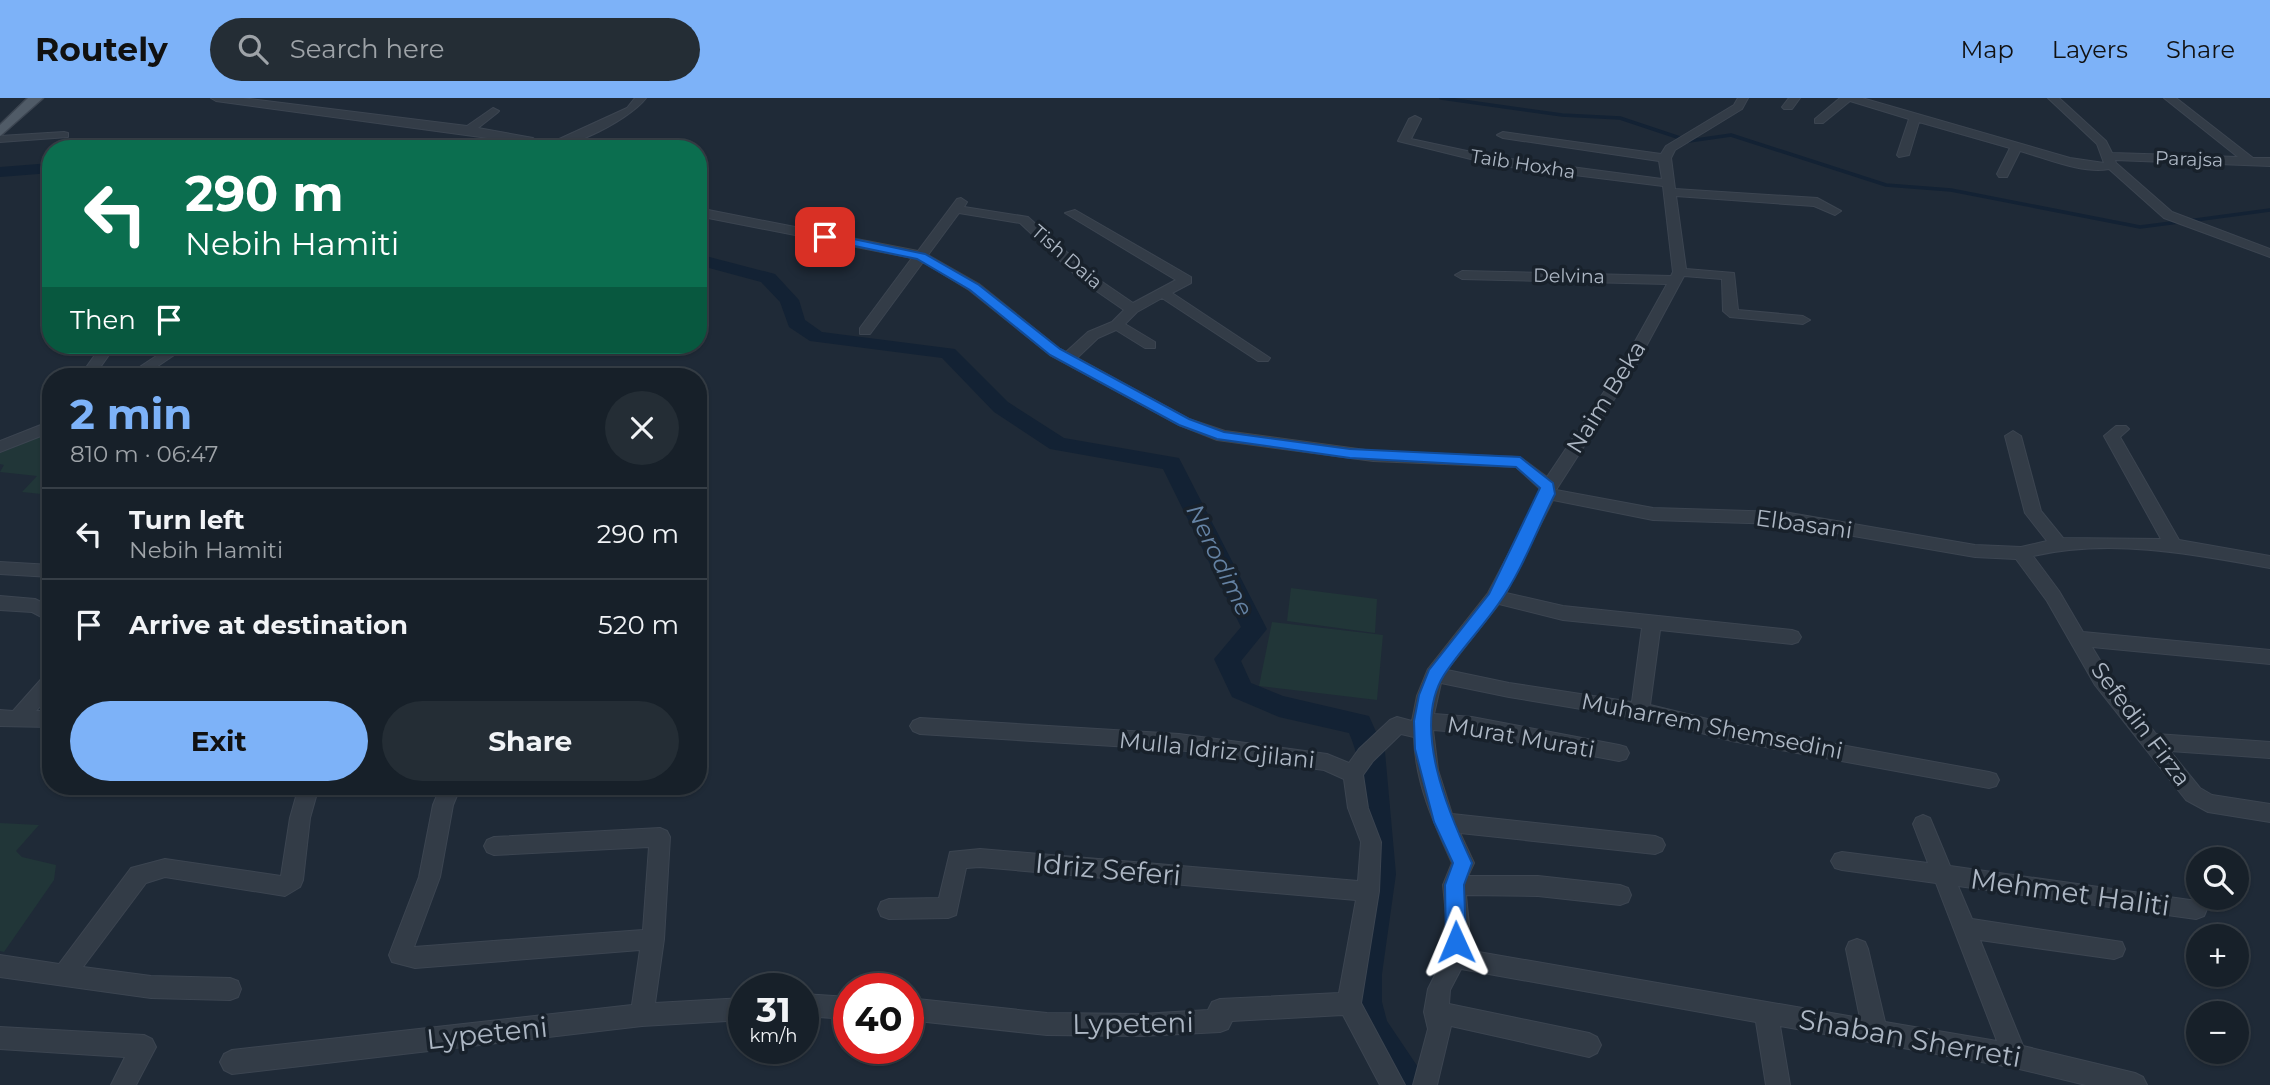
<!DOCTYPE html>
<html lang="en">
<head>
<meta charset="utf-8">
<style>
  body { margin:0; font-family:Montserrat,sans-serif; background:#242d35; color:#f1f3f6; height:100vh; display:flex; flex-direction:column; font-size:26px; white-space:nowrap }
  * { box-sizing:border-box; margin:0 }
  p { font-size:23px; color:#9ea3a8 }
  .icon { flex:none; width:38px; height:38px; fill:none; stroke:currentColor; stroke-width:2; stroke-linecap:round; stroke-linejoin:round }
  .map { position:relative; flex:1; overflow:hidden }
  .drawer { position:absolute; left:42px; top:270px; width:665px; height:427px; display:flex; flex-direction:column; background:#172029; border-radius:28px; box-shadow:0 2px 5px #0004,0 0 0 2px #363e46 }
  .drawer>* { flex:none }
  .hud { position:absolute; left:42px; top:42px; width:665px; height:214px; border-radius:28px; box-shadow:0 2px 5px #0004,0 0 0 2px #363e46; background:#0b6e4f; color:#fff; overflow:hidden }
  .buttons { position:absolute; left:2186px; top:749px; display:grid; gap:14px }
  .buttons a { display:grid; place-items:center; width:63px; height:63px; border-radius:50%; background:#172029; box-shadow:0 2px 5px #0004,0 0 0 2px #363e46; font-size:35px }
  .speed { position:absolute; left:728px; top:875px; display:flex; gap:14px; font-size:35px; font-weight:700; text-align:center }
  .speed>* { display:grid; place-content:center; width:91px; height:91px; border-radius:50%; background:#172029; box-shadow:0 2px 5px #0004,0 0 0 2px #363e46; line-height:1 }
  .speed small { font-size:18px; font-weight:400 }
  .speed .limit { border:10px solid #d22; background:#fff; color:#111 }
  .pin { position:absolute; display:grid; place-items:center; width:60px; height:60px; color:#fff; margin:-30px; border-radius:14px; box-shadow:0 4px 10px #0006 }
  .me { position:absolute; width:77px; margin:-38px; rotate:359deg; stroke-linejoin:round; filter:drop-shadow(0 0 5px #0008) }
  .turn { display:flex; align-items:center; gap:24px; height:147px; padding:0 28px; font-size:32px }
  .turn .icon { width:91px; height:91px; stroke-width:2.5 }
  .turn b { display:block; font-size:49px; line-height:60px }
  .then { display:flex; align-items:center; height:66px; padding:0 28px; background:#0003; gap:14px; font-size:26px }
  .round { display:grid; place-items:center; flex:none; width:74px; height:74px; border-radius:37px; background:#242d35 }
  .overview { display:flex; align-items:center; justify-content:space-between; height:119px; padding:0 28px }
  h1 { font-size:42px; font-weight:700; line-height:52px; color:#7db2f8 }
  .action { display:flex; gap:14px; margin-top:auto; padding:14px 28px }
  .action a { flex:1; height:80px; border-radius:42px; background:#7db2f8; color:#111; font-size:28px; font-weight:700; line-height:80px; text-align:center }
  .action a+a { background:#242d35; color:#f1f3f6 }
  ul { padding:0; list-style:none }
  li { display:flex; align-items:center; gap:21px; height:91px; padding:0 28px; border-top:2px solid #363e46 }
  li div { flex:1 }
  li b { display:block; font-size:26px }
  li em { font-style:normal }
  header { display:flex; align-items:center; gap:42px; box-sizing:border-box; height:98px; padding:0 35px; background:#7db2f8; color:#111 }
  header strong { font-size:33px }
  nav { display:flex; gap:38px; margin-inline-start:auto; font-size:24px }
  .search { width:490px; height:63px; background:#242d35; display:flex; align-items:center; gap:18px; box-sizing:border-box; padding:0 24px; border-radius:38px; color:#9ea3a8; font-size:26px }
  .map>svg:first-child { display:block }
</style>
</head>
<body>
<header>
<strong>Routely</strong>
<div class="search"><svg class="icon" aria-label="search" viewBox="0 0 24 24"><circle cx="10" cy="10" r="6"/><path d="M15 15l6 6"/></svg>Search here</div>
<nav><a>Map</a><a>Layers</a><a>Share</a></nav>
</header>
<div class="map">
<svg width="2270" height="987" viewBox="0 0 2270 987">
  <rect width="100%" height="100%" fill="#1f2a37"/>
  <!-- green -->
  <path fill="#213638" d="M 51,334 L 51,397 L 22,394 L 37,378 L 0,374 L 4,367 L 0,366 L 0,355 Z
    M 1291,490 L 1377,501 L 1375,535 L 1287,523 Z
    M 1272,524 L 1383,537 L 1377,602 L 1259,588 Z
    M 0,725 L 39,727 L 16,753 L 22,759 L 56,767 L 54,782 L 4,854 L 0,853 Z"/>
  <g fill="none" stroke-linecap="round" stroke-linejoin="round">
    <!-- stream -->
    <path stroke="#132234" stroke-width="3.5" d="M 1441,0 L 1562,17 L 1620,20 L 1689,43 L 1731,37 L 1886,87 L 1951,92 L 2140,129 L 2179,124
      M 2188,123 L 2270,112"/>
    <!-- river -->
    <path fill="#132234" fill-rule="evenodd" d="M 51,65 L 51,75 L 0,79 L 0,69 Z
      M 698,156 L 775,176 L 799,202 L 805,222 L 822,234 L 955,251 L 1008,304 L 1064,340 L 1179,360 L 1267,531 L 1241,563 L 1251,585 L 1283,598 L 1369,618 L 1385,654 L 1396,776 L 1382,876 L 1382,904 L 1387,923 L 1430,987 L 1393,987 C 1375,961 1357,938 1351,907 C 1345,878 1355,844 1360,816 C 1368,761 1371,686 1349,635 L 1279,619 L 1232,599 L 1214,561 L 1241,529 L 1163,371 L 1050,351 L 994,314 L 942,260 L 810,243 L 789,229 L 780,204 L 761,184 L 698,167 Z"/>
    <!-- minor casing -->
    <g stroke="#3c4551" stroke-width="2">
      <path id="minor" d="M 211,0 L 242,0 L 467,28 L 493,10 L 499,13 L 497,15 L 478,30 L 533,40 L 544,48 L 627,10 L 635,0 L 646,0 C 630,22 550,65 525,45 L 216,3 Z
        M 1738,0 L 1748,0 L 1742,11 L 1675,52 L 1671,60 L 1675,91 L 1817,100 L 1841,113 L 1835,117 L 1814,108 L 1676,98 L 1686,171 L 1734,175 L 1738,212 L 1803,218 L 1810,222 L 1803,226 L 1730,219 L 1723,213 L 1722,181 L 1684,178 L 1636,267 L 1556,392 L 1653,410 L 1784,414 L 1975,447 L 2021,449 L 2047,443 L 2025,415 L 2005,338 L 2013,333 L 2021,338 L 2041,413 L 2063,440 L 2161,441 L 2104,338 L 2116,328 L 2126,328 L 2129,331 L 2120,339 L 2179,442 L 2270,458 L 2270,470 C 2193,456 2111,440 2033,458 L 2059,493 L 2083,534 L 2270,552 L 2270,566 L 2092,549 L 2109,577 L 2156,636 L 2270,644 L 2270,660 L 2170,653 L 2200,690 L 2212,697 L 2270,706 L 2270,724 L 2208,714 L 2186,702 L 2095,587 L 2047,503 L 2016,461 L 1975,459 L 1784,426 L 1653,422 L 1553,402 L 1506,495 L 1563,508 L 1792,532 L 1798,534 L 1801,539 L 1798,544 L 1792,546 L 1660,532 L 1650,607 L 1732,627 L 1989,674 L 1996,676 L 1999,682 L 1996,688 L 1989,690 L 1732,643 L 1659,624 L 1509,599 L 1441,585 L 1434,616 L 1472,619 L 1619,647 L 1626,649 L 1629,655 L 1626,661 L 1619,663 L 1472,635 L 1433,632 L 1438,672 L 1452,716 L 1655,738 L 1662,741 L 1665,747 L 1662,753 L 1655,756 L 1460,735 L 1474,765 L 1468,778 L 1538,778 L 1620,787 L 1628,790 L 1631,797 L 1628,804 L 1620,807 L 1538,798 L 1466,797 L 1469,827 L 1467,852 L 1860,920 L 1846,851 L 1849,844 L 1857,841 L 1865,844 L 1868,851 L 1885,924 L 1997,943 L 1936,785 L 1842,772 L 1835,770 L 1831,763 L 1835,756 L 1842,754 L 1928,765 L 1913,726 L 1916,720 L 1923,717 L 1930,720 L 1950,768 L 2204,804 L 2207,811 L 2204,818 L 2196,821 L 1958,788 L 1972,821 L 2122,844 L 2125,851 L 2122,858 L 2114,861 L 1980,842 L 2023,948 L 2135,975 L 2143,979 L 2147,987 L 2086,987 L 2015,970 L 1780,928 L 1790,987 L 1766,987 L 1756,924 L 1461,871 L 1450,892 L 1449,906 L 1589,935 L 1597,939 L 1601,947 L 1597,955 L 1589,959 L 1451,928 L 1437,987 L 1413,987 L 1428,931 L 1424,914 L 1428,891 L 1444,859 L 1447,827 L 1443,787 L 1452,765 C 1434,726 1415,684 1414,639 L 1401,636 L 1373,663 L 1363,677 L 1368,710 L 1381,744 L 1379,793 L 1361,905 L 1405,987 L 1380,987 L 1343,917 L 1232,923 L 1228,931 L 1220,934 L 1142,938 L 1047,937 L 908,922 L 908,900 L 1047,915 L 1142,916 L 1208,912 L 1212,904 L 1220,901 L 1339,895 L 1356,802 L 980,769 L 966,770 L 956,817 L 948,820 L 889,821 L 881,818 L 878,811 L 881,804 L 889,801 L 939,800 L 950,754 L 980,751 L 1358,783 L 1361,744 L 1348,710 L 1344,681 L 1324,672 L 1179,652 L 920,636 L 913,633 L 910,628 L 913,623 L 920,620 L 1179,636 L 1327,656 L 1349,665 L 1359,651 L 1390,622 L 1397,619 L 1412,623 L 1417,598 L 1428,571 L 1488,495 L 1540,396 L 1540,391 L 1516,369 L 1373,363 L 1217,342 L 1179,327 L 1050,257 L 969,192 L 923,164 L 870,236 L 860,236 L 860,230 L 912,160 L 698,118 L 698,110 L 918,153 L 957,101 L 961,100 L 967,104 L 964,109 L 1028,119 L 1092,177 L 1133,205 L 1176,182 L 1065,115 L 1075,112 L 1191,179 L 1191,185 L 1172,195 L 1270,260 L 1268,263 L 1258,263 L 1162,200 L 1137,214 L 1125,226 L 1155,244 L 1155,250 L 1145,250 L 1116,232 L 1098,240 L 1077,260 L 1189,321 L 1225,333 L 1373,353 L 1520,359 L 1547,379 L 1622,267 L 1667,186 L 1462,181 L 1455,177 L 1462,173 L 1671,178 L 1673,174 L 1663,88 L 1495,67 L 1398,43 L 1409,21 L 1415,18 L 1421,21 L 1411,41 L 1495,59 L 1662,81 L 1659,63 L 1503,40 L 1497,37 L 1503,34 L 1661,56 L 1666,48 L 1734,7 ZM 959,115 L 1020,125 L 1082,183 L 1124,212 L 1112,224 L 1088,234 L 1066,254 L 1060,251 L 979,186 L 928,157 ZM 1499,506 L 1563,522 L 1642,530 L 1632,604 L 1509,585 L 1447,572 Z
        M 1789,0 L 1800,0 L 1792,11 L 1784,11 L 1782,9 Z
        M 1840,0 L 1862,0 L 2070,60 L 2104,65 L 2097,46 L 2048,0 L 2059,0 L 2106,43 L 2112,55 L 2238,59 L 2164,0 L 2176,0 L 2253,60 L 2270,60 L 2270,68 L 2115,62 L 2116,65 L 2172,114 L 2270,151 L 2270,159 L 2164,120 L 2109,71 C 2081,76 2046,60 2020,53 L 2007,79 L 1999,79 L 1997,76 L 2010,50 L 1919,24 L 1909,57 L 1899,59 L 1897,57 L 1909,21 L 1850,3 L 1823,25 L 1815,25 L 1815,21 Z
        M 64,34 L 68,35 L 68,39 L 0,44 L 0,38 Z
        M 102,247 L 116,247 L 94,278 L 80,278 Z
        M 173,247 L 189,247 L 143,278 L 126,278 Z
        M 51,323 L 51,334 L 0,354 L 0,343 Z
        M 0,464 L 51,467 L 51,479 L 0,476 Z
        M 0,498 L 35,501 L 51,509 L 51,524 L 32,514 L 0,512 Z
        M 51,576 L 51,596 L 36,613 L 51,613 L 51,629 L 0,628 L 0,612 L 13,613 L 44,578 Z
        M 299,688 L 319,688 L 310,720 L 303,782 L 300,789 L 285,798 L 165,779 L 146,785 L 83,869 L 151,878 L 230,880 L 238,883 L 241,891 L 238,899 L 230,902 L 151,900 L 0,879 L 0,857 L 59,866 L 131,770 L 165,761 L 281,778 L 290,720 Z
        M 441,688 L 461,688 L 453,707 L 440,779 L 414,849 L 643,832 L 649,749 L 494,757 L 487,754 L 484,748 L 487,742 L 494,739 L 660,730 L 667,733 L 670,739 L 664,841 L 655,905 L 744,900 L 744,922 L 642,928 L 232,976 L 224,972 L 220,964 L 224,956 L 232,952 L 632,907 L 640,852 L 415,870 L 392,864 L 389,857 L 419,779 L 433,707 Z
        M 803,896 L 849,899 L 849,921 L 803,918 Z
        M 0,929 L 144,937 L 152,941 L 156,949 L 136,987 L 111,987 L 125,959 L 0,951 Z"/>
    </g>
    <!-- major casing -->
    <g stroke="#3c4551" stroke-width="3">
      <path id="major" d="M 28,0 L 43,0 L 0,38 L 0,27 Z"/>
    </g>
    <!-- minor -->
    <use href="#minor" fill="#333c47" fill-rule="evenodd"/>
    <!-- major -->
    <use href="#major" fill="#505b67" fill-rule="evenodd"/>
  </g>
  <!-- route -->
  <path fill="#1a73e8" stroke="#114b97" stroke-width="2" d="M 825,135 L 925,156 L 979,187 L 1060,251 L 1189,321 L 1224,334 L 1350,351 L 1520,359 L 1553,385 L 1555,396 C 1537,431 1522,473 1499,505 C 1482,530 1460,552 1444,577 C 1411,629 1449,716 1472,765 L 1464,787 L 1466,844 L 1463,850 L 1456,853 L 1449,850 L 1446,844 L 1445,787 L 1453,765 L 1434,724 L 1415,651 L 1414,623 L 1419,597 L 1429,572 L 1489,496 L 1540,390 L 1516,369 L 1350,360 L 1217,341 L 1179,327 L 1050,257 L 970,192 L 917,161 L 821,141 L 821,136 Z"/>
  <g text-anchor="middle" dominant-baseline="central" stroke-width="7" stroke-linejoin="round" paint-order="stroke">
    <!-- far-street labels -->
    <g font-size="19" fill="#adb7c4" stroke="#18212b">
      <text transform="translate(2189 61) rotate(2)">Parajsa</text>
      <text transform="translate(1523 66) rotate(9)">Taib Hoxha</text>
      <text transform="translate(1067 159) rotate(41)">Tish Daia</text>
      <text transform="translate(1569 178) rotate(1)">Delvina</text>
    </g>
    <!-- street labels -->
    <g font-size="23" fill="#adb7c4" stroke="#18212b">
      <text transform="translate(1606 299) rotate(-58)">Naim Beka</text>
      <text transform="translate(1804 426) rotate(8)">Elbasani</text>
      <text transform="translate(2141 626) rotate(53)">Sefedin Firza</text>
      <text transform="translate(1712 628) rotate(11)">Muharrem Shemsedini</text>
      <text transform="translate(1521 639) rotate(10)">Murat Murati</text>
      <text transform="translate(1217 652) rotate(6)">Mulla Idriz Gjilani</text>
    </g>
    <!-- water labels -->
    <g font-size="24" font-style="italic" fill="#6583a4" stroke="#18212b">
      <text transform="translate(1220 462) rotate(64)">Nerodime</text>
    </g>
    <!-- near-street labels -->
    <g font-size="28" fill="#adb7c4" stroke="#18212b">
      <text transform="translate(1108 771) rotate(5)">Idriz Seferi</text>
      <text transform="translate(2070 794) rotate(8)">Mehmet Haliti</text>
      <text transform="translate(1133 925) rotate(-1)">Lypeteni</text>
      <text transform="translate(487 935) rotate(-6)">Lypeteni</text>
      <text transform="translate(1910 940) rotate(10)">Shaban Sherreti</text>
    </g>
  </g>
</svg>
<div class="buttons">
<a><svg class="icon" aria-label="search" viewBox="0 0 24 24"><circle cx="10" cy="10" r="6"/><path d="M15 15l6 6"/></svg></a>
<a>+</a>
<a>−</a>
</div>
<div class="speed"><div>31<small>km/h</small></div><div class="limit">40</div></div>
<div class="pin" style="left:825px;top:139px;background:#d93025"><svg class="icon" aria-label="arrive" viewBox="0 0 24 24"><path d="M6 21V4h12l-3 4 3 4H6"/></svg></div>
<svg class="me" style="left:1456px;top:844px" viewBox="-20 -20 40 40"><path d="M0-17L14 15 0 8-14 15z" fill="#1a73e8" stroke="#fff" stroke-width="4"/></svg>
<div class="hud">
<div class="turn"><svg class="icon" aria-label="left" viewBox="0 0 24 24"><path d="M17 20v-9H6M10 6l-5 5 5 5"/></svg><div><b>290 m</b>Nebih Hamiti</div></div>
<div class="then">Then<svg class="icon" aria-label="arrive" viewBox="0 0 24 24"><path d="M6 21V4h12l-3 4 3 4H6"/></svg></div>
</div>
<section class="drawer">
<div class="overview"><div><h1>2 min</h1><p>810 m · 06:47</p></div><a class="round"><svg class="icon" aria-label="close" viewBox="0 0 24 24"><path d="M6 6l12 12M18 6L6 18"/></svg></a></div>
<ul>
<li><svg class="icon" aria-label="left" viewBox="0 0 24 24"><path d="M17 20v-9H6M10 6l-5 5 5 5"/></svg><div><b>Turn left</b><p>Nebih Hamiti</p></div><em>290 m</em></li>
<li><svg class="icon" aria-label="arrive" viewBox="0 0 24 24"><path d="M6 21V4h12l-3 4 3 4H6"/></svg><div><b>Arrive at destination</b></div><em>520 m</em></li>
</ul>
<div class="action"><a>Exit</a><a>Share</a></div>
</section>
</div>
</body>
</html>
